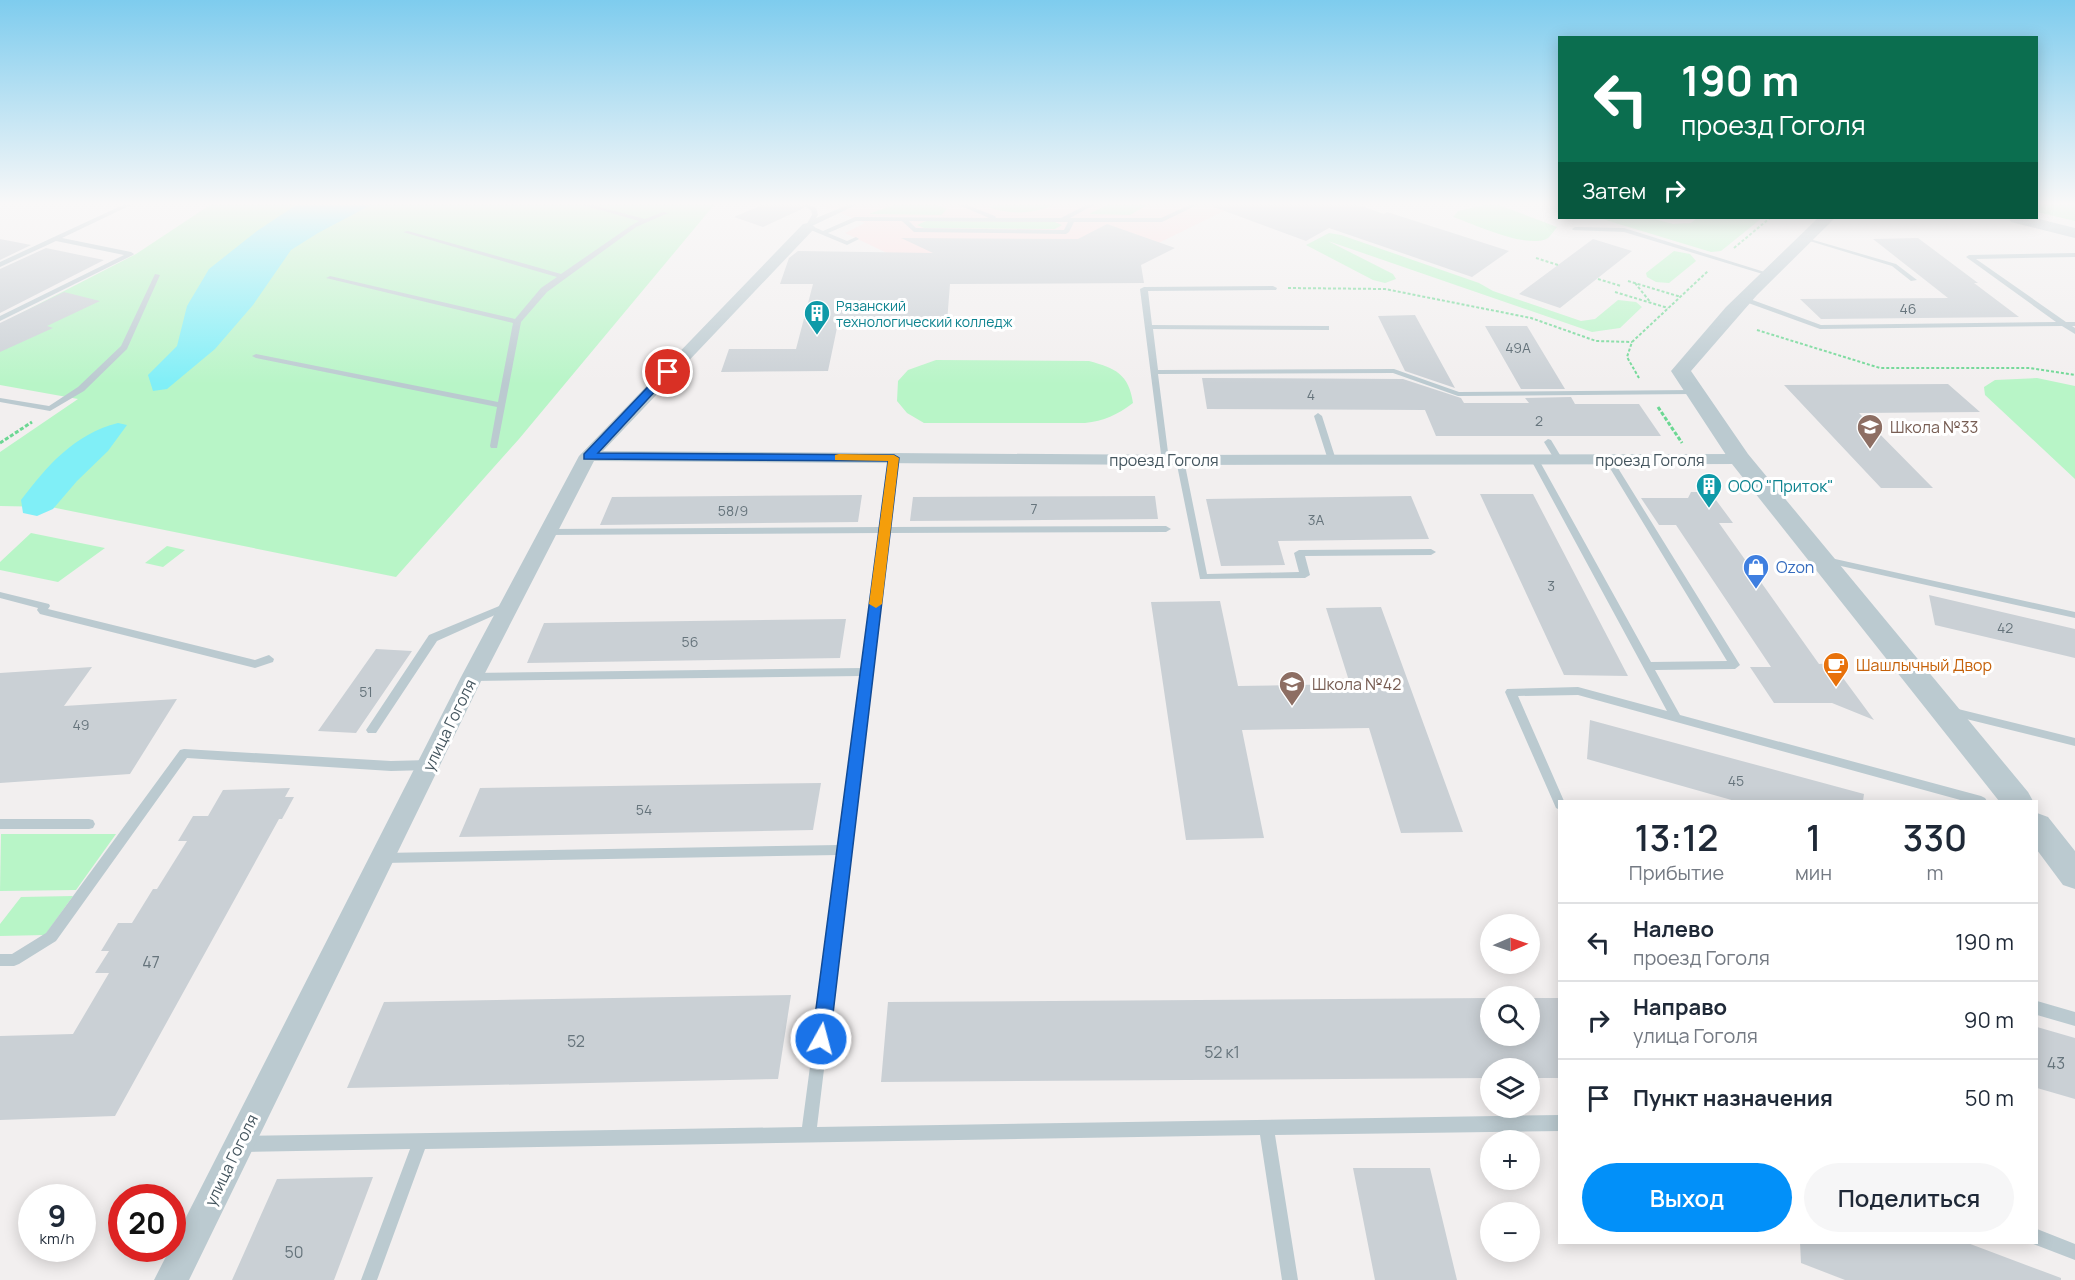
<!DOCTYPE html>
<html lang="ru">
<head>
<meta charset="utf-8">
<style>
  body { margin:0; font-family:Manrope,sans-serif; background:#f6f6f7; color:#1f2937; height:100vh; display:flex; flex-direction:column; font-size:22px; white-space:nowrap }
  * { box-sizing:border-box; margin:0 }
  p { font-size:20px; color:#747a83 }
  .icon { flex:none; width:33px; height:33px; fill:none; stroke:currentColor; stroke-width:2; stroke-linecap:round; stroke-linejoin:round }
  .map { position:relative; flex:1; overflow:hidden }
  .panel { position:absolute; left:1558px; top:800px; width:480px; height:444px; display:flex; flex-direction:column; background:#fff; border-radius:0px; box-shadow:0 3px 15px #0003 }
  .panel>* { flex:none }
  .guide { position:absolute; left:1558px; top:36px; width:480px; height:183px; border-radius:0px; box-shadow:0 3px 15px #0003; background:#0b6e4f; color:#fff; overflow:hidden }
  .needle { width:39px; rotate:88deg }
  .tools { position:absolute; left:1480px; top:914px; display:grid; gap:12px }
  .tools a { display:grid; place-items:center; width:60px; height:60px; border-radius:50%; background:#fff; box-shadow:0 3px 15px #0003; font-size:30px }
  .speed { position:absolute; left:18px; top:1184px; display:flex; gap:12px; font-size:30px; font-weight:700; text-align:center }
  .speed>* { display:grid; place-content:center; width:78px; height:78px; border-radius:50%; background:#fff; box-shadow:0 3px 15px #0003; line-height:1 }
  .speed small { font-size:15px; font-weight:400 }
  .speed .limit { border:9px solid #d22; background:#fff; color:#111 }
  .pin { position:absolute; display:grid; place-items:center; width:51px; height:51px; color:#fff; margin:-26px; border:3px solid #fff; border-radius:50%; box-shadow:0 2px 6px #0007 }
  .me { position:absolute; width:66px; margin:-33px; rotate:7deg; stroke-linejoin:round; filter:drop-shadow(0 0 4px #0008) }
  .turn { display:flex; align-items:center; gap:21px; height:126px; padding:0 24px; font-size:27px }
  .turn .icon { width:78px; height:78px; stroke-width:2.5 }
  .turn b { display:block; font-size:42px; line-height:51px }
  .then { display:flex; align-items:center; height:57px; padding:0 24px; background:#0003; gap:12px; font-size:22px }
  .eta { display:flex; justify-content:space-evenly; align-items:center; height:102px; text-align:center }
  .eta b { font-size:36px; font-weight:600; line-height:42px }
  .button { display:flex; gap:12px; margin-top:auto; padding:12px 24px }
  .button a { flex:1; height:69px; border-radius:36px; background:#0290f9; color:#fff; font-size:24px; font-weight:600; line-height:69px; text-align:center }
  .button a+a { background:#f6f6f7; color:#1f2937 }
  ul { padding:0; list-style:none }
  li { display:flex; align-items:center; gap:18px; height:78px; padding:0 24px; border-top:2px solid #e0e1e3 }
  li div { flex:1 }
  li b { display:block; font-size:22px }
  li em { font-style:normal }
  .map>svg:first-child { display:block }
</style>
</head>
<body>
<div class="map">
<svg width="2075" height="1280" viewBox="0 0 2075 1280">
  <rect width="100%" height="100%" fill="#f2efef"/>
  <!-- medical -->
  <path fill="#fedddf" d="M 821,205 L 1236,205 L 1126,259 L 908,263 L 845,233 L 865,223 Z"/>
  <!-- green -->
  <path fill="#b8f5c7" d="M 210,205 L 714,205 L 519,439 L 396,577 L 51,507 L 0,506 L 0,452 L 78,399 L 0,385 L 0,324 L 136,254 Z
    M 893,205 L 937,205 L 947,209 L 941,215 L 869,214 Z
    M 993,205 L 1054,205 C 1033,214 1009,215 988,207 Z
    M 1107,205 L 1147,205 L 1130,215 L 1089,214 Z
    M 1484,205 L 1499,205 L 1557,227 C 1555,230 1551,235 1548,238 C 1528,250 1474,224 1453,217 L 1458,211 Z
    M 2037,205 L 2075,205 L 2075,221 L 2037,212 Z
    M 1599,218 L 1651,218 L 1673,224 L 1691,223 L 1697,218 L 1762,218 L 1721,251 L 1711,252 Z
    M 926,221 L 1055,222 L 1062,225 L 1055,229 L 924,228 L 917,225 Z
    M 1329,233 L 1341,235 L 1479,283 L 1493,291 L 1581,321 L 1595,319 L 1618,300 L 1636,302 L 1642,307 L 1620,328 L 1592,332 L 1328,241 L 1393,274 L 1396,279 L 1385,283 L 1373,280 L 1306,245 Z
    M 1674,251 L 1690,254 L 1696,261 L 1669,283 L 1656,282 L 1647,277 L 1646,273 Z
    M 936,360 L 1089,361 C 1115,368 1129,374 1133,403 C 1117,415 1104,421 1085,423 L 924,423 L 907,413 L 897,401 L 898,381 L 908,370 Z
    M 2037,378 L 2075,386 L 2075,479 L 1985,395 L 1984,387 L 1995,380 Z
    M 31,533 L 105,548 L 58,582 L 0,570 L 0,562 Z
    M 167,546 L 185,550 L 163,567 L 145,563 Z
    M 116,834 L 76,890 L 0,891 L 1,834 Z
    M 73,896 L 45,935 L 0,936 L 0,924 L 21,897 Z"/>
  <!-- water -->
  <path fill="#80eff7" d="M 296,205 L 371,205 L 318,233 L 291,250 L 253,305 L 215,349 L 167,389 L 153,391 L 148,375 L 177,346 L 187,306 L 209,269 L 257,231 Z
    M 118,423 L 127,425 L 108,451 L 77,481 L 53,509 L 37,516 L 23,513 L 21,500 C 47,466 74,434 118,423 Z"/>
  <!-- building -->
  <path fill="#cad0d5" d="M 762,205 L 800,205 L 804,208 L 763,227 L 734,217 Z
    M 1215,205 L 1358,205 L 1384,214 L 1387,212 L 1509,251 L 1472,277 L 1329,228 L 1306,241 L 1214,207 Z
    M 1107,224 L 1175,248 L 1141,265 L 1144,283 L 950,284 L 947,322 L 838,323 L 828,371 L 721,372 L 729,349 L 796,349 L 813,284 L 780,284 L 789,258 L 798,251 L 933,253 L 901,238 L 1078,239 Z
    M 1918,238 L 1978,283 L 1974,283 L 2019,317 L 1821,319 L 1800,299 L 1948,298 L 1873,239 Z
    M 0,239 L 31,245 L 0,260 Z
    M 1593,239 L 1632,251 L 1560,308 L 1519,294 Z
    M 46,248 L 104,260 L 0,313 L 0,269 Z
    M 64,292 L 100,301 L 47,326 L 53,328 L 0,352 L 0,323 Z
    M 1415,315 L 1455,388 L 1405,371 L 1378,316 Z
    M 1485,326 L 1527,326 L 1565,389 L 1521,389 Z
    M 1202,378 L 1403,379 L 1461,398 L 1464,403 L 1529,403 L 1525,398 L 1571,397 L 1575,404 L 1639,404 L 1661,436 L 1436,436 L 1425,410 L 1207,409 Z
    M 1948,384 L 1980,412 L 1859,413 L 1933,488 L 1881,488 L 1784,385 Z
    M 1691,492 L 1710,492 L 1733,523 L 1719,523 L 1819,664 L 1832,663 L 1874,720 L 1832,703 L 1774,703 L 1750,667 L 1771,667 L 1676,525 L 1659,525 L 1641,498 L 1688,498 Z
    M 1480,494 L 1533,494 L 1628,676 L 1564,675 Z
    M 862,495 L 858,522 L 600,525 L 612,497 Z
    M 1155,496 L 1158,519 L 910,521 L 913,497 Z
    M 1411,496 L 1429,539 L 1278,541 L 1285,565 L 1221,566 L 1206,499 Z
    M 1929,595 L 2075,629 L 2075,658 L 1935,625 Z
    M 1220,601 L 1238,686 L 1350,684 L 1326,608 L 1381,607 L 1463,832 L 1401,833 L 1369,728 L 1242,730 L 1264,838 L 1186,840 L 1151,602 Z
    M 846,619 L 840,658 L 527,663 L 544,623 Z
    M 376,649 L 412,651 L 356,733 L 318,731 Z
    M 92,667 L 64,706 L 177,699 L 130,774 L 0,783 L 0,673 Z
    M 1590,720 L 1864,794 L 1863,801 L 1735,801 L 1587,759 Z
    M 821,783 L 813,830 L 459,837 L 480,788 Z
    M 290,788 L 285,797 L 294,797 L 282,819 L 279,819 L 115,1116 L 0,1120 L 0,1036 L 73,1034 L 109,973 L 95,973 L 109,951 L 101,951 L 118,923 L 132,923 L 153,889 L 157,889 L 187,841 L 178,841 L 193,816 L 208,816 L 223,790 Z
    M 791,995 L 778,1079 L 347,1088 L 384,1002 Z
    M 1491,998 L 1491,1035 L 1530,1035 L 1530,998 L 1560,998 L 1560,1078 L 1530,1078 L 1530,1068 L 1491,1068 L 1491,1078 L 881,1082 L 888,1002 Z
    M 2037,1027 L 2075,1038 L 2075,1099 L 2037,1088 Z
    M 1353,1168 L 1430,1168 L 1457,1280 L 1375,1280 Z
    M 373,1177 L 334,1280 L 232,1280 L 277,1179 Z
    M 1800,1242 L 1965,1242 L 2061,1278 L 2061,1280 L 1845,1280 L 1801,1263 Z"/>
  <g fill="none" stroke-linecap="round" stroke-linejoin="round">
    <!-- path-far1 -->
    <path stroke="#6cd793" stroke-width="2" stroke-dasharray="3 2" stroke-linecap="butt" d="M 1734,248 L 1770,218
      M 1536,258 L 1558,265
      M 1598,279 L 1621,286
      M 1628,281 L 1681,297
      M 1635,283 L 1651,303
      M 1288,288 L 1385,289 L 1531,318 L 1596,341 L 1632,342
      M 1615,292 L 1668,308
      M 1757,330 L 1880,368 L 2030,368 L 2075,375
      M 1639,378 L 1627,357 L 1632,342 L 1708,271"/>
    <!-- path -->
    <path stroke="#6cd793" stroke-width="3" stroke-dasharray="4 2" stroke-linecap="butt" d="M 1658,407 L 1682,443
      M 0,443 L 32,422"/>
    <!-- service -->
    <path fill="#bbcad0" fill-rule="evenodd" d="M 123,205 L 131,205 L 62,238 L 131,252 L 134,254 L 133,255 L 0,321 L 0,316 L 124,255 L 56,241 L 0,267 L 0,262 Z
      M 583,205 L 592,205 L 645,219 L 663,212 L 668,213 L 636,227 L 547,292 L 521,322 L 497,448 L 491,448 L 490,446 L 497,407 L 256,358 L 252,356 L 256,354 L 498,402 L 513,323 L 326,278 L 330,276 L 515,319 L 541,288 L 557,277 L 403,232 L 408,231 L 561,274 L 632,225 L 639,221 Z
      M 802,205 L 810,205 L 816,208 L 818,215 L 816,218 L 848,205 L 856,205 L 812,226 L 823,231 L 855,217 L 989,218 L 959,205 L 967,205 L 995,216 L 996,218 L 1061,218 L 1086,205 L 1094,205 L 1070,218 L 1161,218 L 1189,205 L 1197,205 L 1162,222 L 1074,222 L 1069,232 L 1066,234 L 914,232 L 902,221 L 856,221 L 828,233 L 847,241 L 856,237 L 859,239 L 847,245 L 806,228 L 805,227 L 812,215 L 811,210 ZM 909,221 L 1068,222 L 1064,230 L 916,228 Z
      M 1575,227 L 1624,228 L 1771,274 L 1766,275 L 1624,232 L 1573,230 L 1572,229 Z
      M 1803,237 L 1896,264 L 1917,280 L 1911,281 L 1892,266 L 1803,239 Z
      M 2075,253 L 2075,257 L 1976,259 L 2066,322 L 2075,322 L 2075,326 L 2072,326 L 2075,328 L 2075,334 L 2062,326 L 1820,329 L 1740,300 L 1747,298 L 1821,325 L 2056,322 L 1966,257 L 1969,255 Z
      M 155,274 L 160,275 L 127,349 L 84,391 L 50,411 L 0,402 L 0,398 L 49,406 L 78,387 L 121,346 Z
      M 1273,286 L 1277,288 L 1276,290 L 1148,291 L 1152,325 L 1326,326 L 1329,326 L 1329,330 L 1153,329 L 1158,370 L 1394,369 L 1459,392 L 1693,390 L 1697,392 L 1693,394 L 1458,396 L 1393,373 L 1158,374 L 1169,460 L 1168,462 L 1162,462 L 1140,289 L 1144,287 Z
      M 1318,413 L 1322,416 L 1336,460 L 1335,462 L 1329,462 L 1328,460 L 1314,416 Z
      M 1548,439 L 1551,440 L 1563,460 L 1562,462 L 1559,463 L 1556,462 L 1544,442 Z
      M 894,455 L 898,458 L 890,527 L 1166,526 L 1171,529 L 1166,532 L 889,533 L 817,1127 L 1560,1115 L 1560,1131 L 1275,1135 L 1298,1280 L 1282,1280 L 1260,1135 L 425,1149 L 377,1280 L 361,1280 L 410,1149 L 243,1152 L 238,1149 L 235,1144 L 238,1139 L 243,1136 L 802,1127 L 838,855 L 382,863 L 378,862 L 376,858 L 378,854 L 382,853 L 839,845 L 861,676 L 472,681 L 467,677 L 472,673 L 862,668 L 880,533 L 546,535 L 541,532 L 546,529 L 881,527 L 890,458 Z
      M 1180,457 L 1184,460 L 1207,574 L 1299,572 L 1294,553 L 1299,550 L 1431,549 L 1436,552 L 1431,555 L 1305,556 L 1310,575 L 1305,578 L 1200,579 L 1176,460 Z
      M 1535,457 L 1539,460 L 1651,662 L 1727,661 L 1605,460 L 1609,457 L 1613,460 L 1740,665 L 1735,669 L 1655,670 L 1680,715 L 1981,796 L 1985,798 L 1987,801 L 1964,801 L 1578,695 L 1518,696 L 1564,801 L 1560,801 L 1560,810 L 1556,808 L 1505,692 L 1507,689 L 1578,687 L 1667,711 L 1531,460 Z
      M 1826,557 L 2075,612 L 2075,618 L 1823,562 L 1821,560 L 1823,558 Z
      M 0,592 L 49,604 L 50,606 L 48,609 L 255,660 L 269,655 L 274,659 L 273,662 L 255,668 L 40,614 L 37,610 L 38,608 L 0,598 Z
      M 509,602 L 513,603 L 514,605 L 513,607 L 437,641 L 376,733 L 368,733 L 366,730 L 368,727 L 429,635 Z
      M 1950,707 L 2075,738 L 2075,746 L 1946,714 L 1944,711 L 1946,708 Z
      M 184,749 L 391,761 L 429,760 L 433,762 L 435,765 L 433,768 L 429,770 L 391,771 L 187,758 L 56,941 L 19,964 L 14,966 L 0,966 L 0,954 L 12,954 L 46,933 L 180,750 Z
      M 0,819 L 89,819 L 93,820 L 95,824 L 93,828 L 89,829 L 0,829 Z
      M 2037,1001 L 2075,1012 L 2075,1026 L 2037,1015 Z
      M 2037,1229 L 2075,1244 L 2075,1260 L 2031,1243 L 2037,1242 Z"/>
    <!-- minor -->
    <path fill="#bbcad0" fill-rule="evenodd" d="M 808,223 L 815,227 L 813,230 L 603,451 L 1180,455 L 1740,454 L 1746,455 L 1749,459 L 1746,463 L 1740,464 L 1180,465 L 594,461 L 483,677 L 189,1280 L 154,1280 L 461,677 L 579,456 L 803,224 Z"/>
    <!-- tertiary -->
    <path fill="#bbcad0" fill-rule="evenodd" d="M 1818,218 L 1835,218 L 1757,295 L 1691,371 L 1748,454 L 2028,792 L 2033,801 L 1999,801 L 1732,464 L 1671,371 L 1726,307 Z
      M 2009,218 L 2035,218 L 2075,228 L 2075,238 L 2011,222 Z
      M 2037,813 L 2048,817 L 2075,851 L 2075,889 L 2063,885 L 2037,850 Z"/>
  </g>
  <!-- sky -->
  <linearGradient id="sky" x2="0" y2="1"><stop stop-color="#7eccee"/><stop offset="0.53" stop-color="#f9f8f8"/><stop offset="1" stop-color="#f9f8f8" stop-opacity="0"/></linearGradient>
  <rect width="2075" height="384" fill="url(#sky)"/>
  <!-- route -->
  <path fill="#1a73e8" stroke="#114b97" stroke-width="1.5" d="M 668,369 L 673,372 L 671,374 L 598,453 L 894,455 L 899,458 L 830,1039 L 828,1045 L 821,1048 L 815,1045 L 812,1039 L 888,461 L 584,459 L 584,454 L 664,370 Z"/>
  <!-- slow -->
  <path fill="#f59e0b" d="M 839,454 L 894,455 L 899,458 L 882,604 L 876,608 L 869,604 L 888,461 L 835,460 L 835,455 Z"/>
  <!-- icons -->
  <defs>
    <g id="building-pin" transform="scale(1.35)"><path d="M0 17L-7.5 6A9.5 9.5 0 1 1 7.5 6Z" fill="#0f9aa8" stroke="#fff"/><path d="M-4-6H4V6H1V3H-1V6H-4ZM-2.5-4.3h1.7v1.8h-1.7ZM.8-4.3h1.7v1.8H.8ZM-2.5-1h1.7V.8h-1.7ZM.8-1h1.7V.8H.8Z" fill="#fff"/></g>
    <g id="school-pin" transform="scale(1.35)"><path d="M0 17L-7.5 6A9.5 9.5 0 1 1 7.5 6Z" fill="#8d6e63" stroke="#fff"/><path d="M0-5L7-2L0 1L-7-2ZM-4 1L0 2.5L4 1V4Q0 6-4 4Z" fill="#fff"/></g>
    <g id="shop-pin" transform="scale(1.35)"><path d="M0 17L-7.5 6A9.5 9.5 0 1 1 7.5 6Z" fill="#3f7fe0" stroke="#fff"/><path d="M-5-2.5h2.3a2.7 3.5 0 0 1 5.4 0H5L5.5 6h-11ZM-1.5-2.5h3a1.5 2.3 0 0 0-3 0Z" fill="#fff"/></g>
    <g id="cafe-pin" transform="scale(1.35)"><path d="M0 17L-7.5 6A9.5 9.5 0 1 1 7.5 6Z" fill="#e8710a" stroke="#fff"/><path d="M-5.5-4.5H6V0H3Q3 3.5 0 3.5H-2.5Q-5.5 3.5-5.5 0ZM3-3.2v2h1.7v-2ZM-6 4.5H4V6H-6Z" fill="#fff"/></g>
  </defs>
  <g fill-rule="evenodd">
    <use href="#building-pin" x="817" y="313"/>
    <use href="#school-pin" x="1870" y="427"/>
    <use href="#building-pin" x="1709" y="486"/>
    <use href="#shop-pin" x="1756" y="567"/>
    <use href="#cafe-pin" x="1836" y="665"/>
    <use href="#school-pin" x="1292" y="684"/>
  </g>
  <g text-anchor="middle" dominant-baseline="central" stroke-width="6" stroke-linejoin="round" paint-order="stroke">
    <!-- far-culture labels -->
    <g font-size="14" fill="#0d838f" stroke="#fff" text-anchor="start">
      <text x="836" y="305">Рязанский<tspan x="836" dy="16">технологический колледж</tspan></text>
    </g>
    <!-- number labels -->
    <g font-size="14" fill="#66747c">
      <text x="1908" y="308">46</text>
      <text x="1518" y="347">49А</text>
      <text x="1311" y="394">4</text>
      <text x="1539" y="420">2</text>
      <text x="1034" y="508">7</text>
      <text x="733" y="510">58/9</text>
      <text x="1316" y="519">3А</text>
      <text x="1551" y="585">3</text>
      <text x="2005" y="627">42</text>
      <text x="690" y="641">56</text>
      <text x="366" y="691">51</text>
      <text x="81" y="724">49</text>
      <text x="1736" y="780">45</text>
      <text x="644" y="809">54</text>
    </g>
    <!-- education labels -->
    <g font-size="16" fill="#785e54" stroke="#fff" text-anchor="start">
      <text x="1890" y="427">Школа №33</text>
      <text x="1312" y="684">Школа №42</text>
    </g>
    <!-- street labels -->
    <g font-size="16" fill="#45565f" stroke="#fff">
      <text x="1164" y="460">проезд Гоголя</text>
      <text x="1650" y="460">проезд Гоголя</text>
      <text transform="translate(449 725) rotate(-64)">улица Гоголя</text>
      <text transform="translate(231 1160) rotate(-64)">улица Гоголя</text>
    </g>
    <!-- culture labels -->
    <g font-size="16" fill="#0d838f" stroke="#fff" text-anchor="start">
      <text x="1728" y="486">ООО "Приток"</text>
    </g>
    <!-- shop labels -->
    <g font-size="16" fill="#366cbe" stroke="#fff" text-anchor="start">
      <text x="1776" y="567">Ozon</text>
    </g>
    <!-- food labels -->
    <g font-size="16" fill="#c56008" stroke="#fff" text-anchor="start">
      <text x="1856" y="665">Шашлычный Двор</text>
    </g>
    <!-- near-number labels -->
    <g font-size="16" fill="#66747c">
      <text x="151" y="962">47</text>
      <text x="576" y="1041">52</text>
      <text x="1222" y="1052">52 к1</text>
      <text x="2056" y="1063">43</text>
      <text x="294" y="1252">50</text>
    </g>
  </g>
</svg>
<div class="tools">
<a><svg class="needle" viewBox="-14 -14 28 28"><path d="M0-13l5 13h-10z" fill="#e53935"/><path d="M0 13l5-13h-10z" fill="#747a83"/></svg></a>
<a><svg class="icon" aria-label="search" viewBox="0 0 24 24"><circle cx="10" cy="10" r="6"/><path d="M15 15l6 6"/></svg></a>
<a><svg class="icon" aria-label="layers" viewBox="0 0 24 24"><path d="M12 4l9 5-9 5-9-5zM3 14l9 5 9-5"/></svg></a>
<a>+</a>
<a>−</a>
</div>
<div class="speed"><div>9<small>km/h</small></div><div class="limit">20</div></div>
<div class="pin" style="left:668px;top:372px;background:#d93025"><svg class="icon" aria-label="arrive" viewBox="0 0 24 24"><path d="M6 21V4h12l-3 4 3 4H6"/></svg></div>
<svg class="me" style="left:821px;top:1039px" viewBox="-20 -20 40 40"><circle r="17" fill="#1a73e8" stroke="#fff" stroke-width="3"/><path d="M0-11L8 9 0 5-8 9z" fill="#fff"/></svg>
<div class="guide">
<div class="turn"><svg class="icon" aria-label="left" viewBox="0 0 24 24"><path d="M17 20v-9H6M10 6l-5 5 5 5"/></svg><div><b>190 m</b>проезд Гоголя</div></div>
<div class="then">Затем<svg class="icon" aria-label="right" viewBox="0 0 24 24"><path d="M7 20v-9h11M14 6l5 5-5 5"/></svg></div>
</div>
<section class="panel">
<div class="eta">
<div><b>13:12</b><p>Прибытие</p></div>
<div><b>1</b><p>мин</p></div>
<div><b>330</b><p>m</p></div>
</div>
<ul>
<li><svg class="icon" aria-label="left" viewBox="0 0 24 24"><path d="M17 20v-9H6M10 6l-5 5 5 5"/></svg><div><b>Налево</b><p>проезд Гоголя</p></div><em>190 m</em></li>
<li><svg class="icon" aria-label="right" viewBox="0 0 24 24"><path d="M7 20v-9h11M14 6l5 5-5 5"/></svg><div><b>Направо</b><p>улица Гоголя</p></div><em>90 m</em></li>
<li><svg class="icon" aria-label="arrive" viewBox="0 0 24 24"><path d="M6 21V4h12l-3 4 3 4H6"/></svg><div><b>Пункт назначения</b></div><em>50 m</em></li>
</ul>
<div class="button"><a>Выход</a><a>Поделиться</a></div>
</section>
</div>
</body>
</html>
